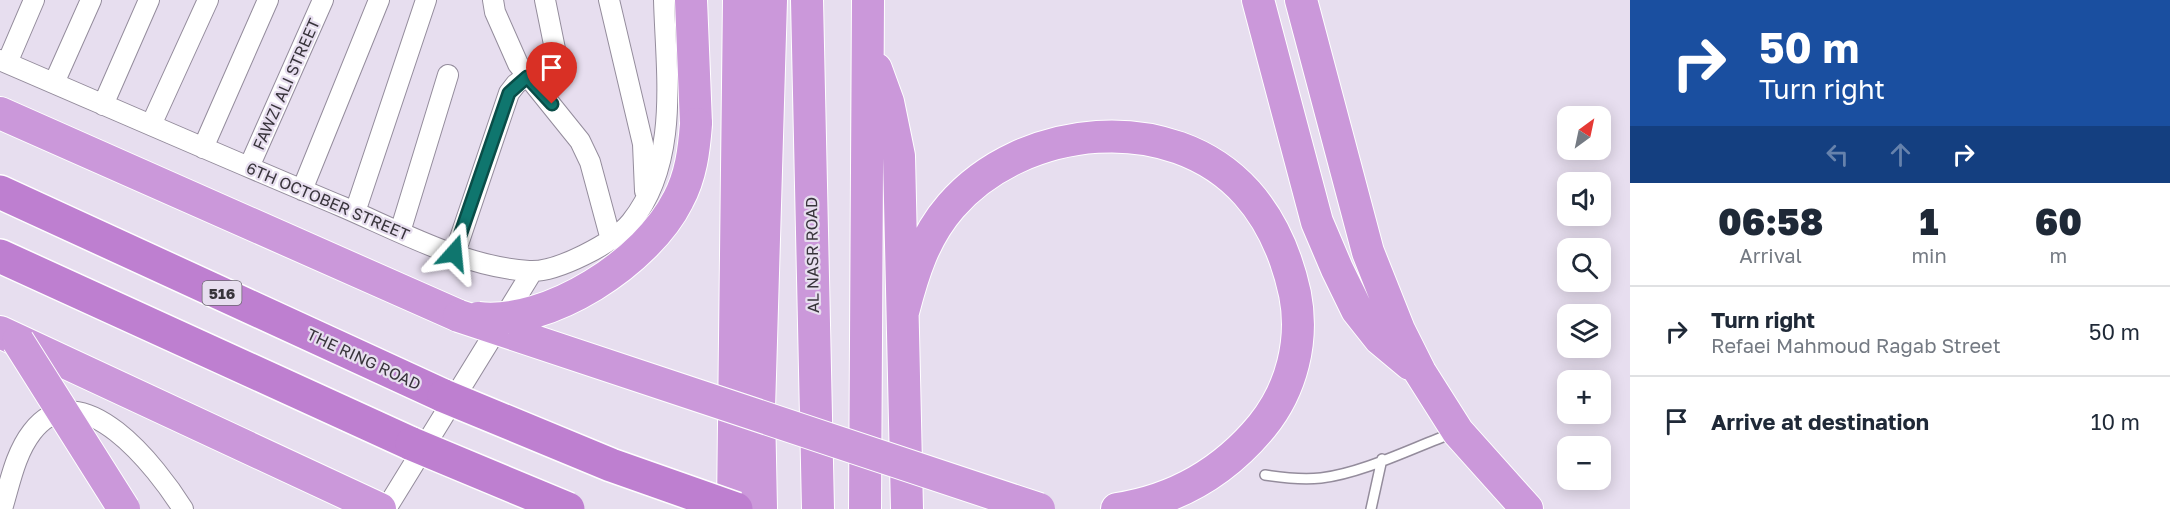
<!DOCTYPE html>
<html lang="en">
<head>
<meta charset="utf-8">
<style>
  body { margin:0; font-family:"Golos Text",sans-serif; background:#f2f2f3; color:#1f2937; height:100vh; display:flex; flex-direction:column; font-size:22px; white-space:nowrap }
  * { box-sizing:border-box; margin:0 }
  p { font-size:20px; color:#747a83 }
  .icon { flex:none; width:33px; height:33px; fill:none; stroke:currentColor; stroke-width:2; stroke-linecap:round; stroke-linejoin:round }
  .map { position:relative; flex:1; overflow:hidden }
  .panel { display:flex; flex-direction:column; background:#fff; width:540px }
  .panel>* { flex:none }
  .top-card { background:#1a4fa0; color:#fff; overflow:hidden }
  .needle { width:39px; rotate:33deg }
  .buttons { position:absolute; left:1557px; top:106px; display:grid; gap:12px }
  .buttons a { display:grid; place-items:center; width:54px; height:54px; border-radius:12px; background:#fff; box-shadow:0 3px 15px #0003; font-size:30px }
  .pin { position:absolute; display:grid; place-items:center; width:51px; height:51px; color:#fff; margin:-62px -26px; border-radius:50% 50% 50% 0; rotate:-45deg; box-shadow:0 0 6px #0007 }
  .pin .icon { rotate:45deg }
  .me { position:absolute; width:66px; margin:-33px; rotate:18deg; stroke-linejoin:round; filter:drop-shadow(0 0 4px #0008) }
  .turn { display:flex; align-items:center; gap:21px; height:126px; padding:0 30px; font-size:27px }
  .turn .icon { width:78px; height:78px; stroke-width:2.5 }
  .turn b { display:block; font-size:42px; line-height:51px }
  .lanes { display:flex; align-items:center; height:57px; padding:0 30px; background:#0003; justify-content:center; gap:30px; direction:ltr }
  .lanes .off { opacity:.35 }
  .eta { display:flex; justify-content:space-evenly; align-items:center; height:102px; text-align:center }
  .eta b { font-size:36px; font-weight:800; line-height:42px }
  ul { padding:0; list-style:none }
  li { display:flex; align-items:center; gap:18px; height:90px; padding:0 30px; border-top:2px solid #e0e1e3 }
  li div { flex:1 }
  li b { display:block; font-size:22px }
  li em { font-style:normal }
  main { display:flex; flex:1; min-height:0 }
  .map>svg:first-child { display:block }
</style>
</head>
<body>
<main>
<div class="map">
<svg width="1630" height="509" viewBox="0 0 1630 509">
  <rect width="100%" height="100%" fill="#e7deef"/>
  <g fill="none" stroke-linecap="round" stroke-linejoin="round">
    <!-- service casing -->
    <g stroke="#948c9c" stroke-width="12">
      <path id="service" d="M 1265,475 C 1284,478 1302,480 1321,478 C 1363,473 1412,448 1453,433
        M 1371,509 L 1382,459"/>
    </g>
    <!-- minor casing -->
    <g stroke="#948c9c" stroke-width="22">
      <path id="minor" d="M 493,0 L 495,12 L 518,64 L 580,141 L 590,162 L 611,240
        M 609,0 L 643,144 L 645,191
        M 0,60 C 114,109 228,159 343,207 C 401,232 465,267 529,271 C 556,273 614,243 631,222 C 680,161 666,73 664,0
        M 7,63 L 34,0
        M 54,83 L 91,0
        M 103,105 L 149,0
        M 151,125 L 208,0
        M 203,148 L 268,0
        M 249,167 L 323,0
        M 302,190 L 379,0
        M 355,212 L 426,0
        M 400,232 L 448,75
        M 455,253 L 509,93 L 516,84 L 556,54 L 545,0
        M 2,509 C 10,483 15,454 32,432 C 81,368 158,469 183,509
        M 386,509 L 532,272"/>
    </g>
    <!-- trunk casing -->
    <g stroke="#fff" stroke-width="34">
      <path id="trunk" d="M 691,0 L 696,124
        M 807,0 L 818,509
        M 1258,0 L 1317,222 L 1337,269 L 1357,310 L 1380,339 L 1410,364
        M 1301,0 L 1368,252 L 1399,330 L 1420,372 L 1458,432 L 1527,509
        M 876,69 L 888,102 L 899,156 L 907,509
        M 0,113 L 459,316
        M 903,312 C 913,273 924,237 951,206 C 1022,124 1171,108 1247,193 C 1272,221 1287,257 1295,294 C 1304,340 1292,389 1262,426 C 1224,472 1176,500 1117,509
        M 0,332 L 380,509
        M 733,509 L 739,0
        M 761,509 L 759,409 L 771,0
        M 865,509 L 868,0"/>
    </g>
    <!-- motorway casing -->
    <g stroke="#fff" stroke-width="36">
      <path id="motorway" d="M 0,192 L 444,396
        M 0,256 L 412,444"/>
    </g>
    <!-- service -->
    <use href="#service" stroke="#fff" stroke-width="9"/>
    <!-- minor -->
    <use href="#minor" stroke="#fff" stroke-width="20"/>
    <!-- trunk -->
    <use href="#trunk" stroke="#cb98da" stroke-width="32"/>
    <!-- motorway -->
    <use href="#motorway" stroke="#be7fd0" stroke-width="33"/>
    <!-- trunk-bridge casing -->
    <g stroke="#fff" stroke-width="34" stroke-linecap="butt">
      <path id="trunk-bridge" d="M 459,316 L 1039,509
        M 478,318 C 549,326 647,262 678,200 C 691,176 694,150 696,124
        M 18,341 L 124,509"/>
    </g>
    <!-- motorway-bridge casing -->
    <g stroke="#fff" stroke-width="36" stroke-linecap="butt">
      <path id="motorway-bridge" d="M 444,396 L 611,465 L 736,509
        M 412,444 L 568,509"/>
    </g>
    <!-- trunk-bridge -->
    <use href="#trunk-bridge" stroke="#cb98da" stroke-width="32"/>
    <!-- motorway-bridge -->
    <use href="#motorway-bridge" stroke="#be7fd0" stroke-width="33"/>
  </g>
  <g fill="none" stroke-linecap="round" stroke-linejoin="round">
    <!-- route casing -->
    <g stroke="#0a4d48" stroke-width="15">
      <path id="route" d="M 454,253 L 509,93 L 527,77 L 552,104"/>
    </g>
    <!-- route -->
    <use href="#route" stroke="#0f766e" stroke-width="10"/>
  </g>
  <g text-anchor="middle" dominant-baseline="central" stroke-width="4.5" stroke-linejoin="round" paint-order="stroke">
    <!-- shield labels -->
    <rect fill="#e7deef" stroke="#6c6771" stroke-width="1.5" x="202.5" y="281" width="39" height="24" rx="4.5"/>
    <g font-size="15" font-weight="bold" fill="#38343b">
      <text x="222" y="293">516</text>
    </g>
    <!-- street labels -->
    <g font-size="16" fill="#38343b" stroke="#e7deef">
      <text transform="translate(286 84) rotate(-66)">FAWZI ALI STREET</text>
      <text transform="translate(328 201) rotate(23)">6TH OCTOBER STREET</text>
      <text transform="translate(812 255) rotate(-91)">AL NASR ROAD</text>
      <text transform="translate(364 359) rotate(25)">THE RING ROAD</text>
    </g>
  </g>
</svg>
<div class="buttons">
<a><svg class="needle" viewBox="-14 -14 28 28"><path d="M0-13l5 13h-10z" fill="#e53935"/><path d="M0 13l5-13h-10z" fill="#747a83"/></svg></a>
<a><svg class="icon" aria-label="sound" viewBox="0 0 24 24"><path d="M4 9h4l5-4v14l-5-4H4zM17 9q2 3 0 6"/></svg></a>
<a><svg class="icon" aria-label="search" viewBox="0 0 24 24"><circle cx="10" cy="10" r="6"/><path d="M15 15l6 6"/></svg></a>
<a><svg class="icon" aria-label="layers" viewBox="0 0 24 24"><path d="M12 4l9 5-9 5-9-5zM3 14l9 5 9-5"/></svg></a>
<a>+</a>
<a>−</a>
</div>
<div class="pin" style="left:552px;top:104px;background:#d93025"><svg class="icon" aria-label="arrive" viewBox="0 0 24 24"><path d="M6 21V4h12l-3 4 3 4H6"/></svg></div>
<svg class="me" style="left:454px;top:253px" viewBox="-20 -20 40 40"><path d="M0-17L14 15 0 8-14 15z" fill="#0f766e" stroke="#fff" stroke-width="4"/></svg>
</div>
<section class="panel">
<div class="top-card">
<div class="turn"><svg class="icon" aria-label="right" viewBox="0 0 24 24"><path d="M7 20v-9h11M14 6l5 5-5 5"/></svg><div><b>50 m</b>Turn right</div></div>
<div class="lanes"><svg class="icon off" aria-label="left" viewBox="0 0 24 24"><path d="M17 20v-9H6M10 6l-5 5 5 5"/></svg><svg class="icon off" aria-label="ahead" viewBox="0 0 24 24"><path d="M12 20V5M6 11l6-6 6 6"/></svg><svg class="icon" aria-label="right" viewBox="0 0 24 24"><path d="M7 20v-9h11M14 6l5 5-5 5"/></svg></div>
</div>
<div class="eta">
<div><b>06:58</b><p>Arrival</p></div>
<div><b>1</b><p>min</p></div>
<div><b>60</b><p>m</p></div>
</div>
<ul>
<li><svg class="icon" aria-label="right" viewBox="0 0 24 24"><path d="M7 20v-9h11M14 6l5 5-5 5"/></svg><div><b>Turn right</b><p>Refaei Mahmoud Ragab Street</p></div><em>50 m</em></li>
<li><svg class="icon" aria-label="arrive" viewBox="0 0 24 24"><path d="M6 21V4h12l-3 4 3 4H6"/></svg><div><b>Arrive at destination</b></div><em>10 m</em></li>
</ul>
</section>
</main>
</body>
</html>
